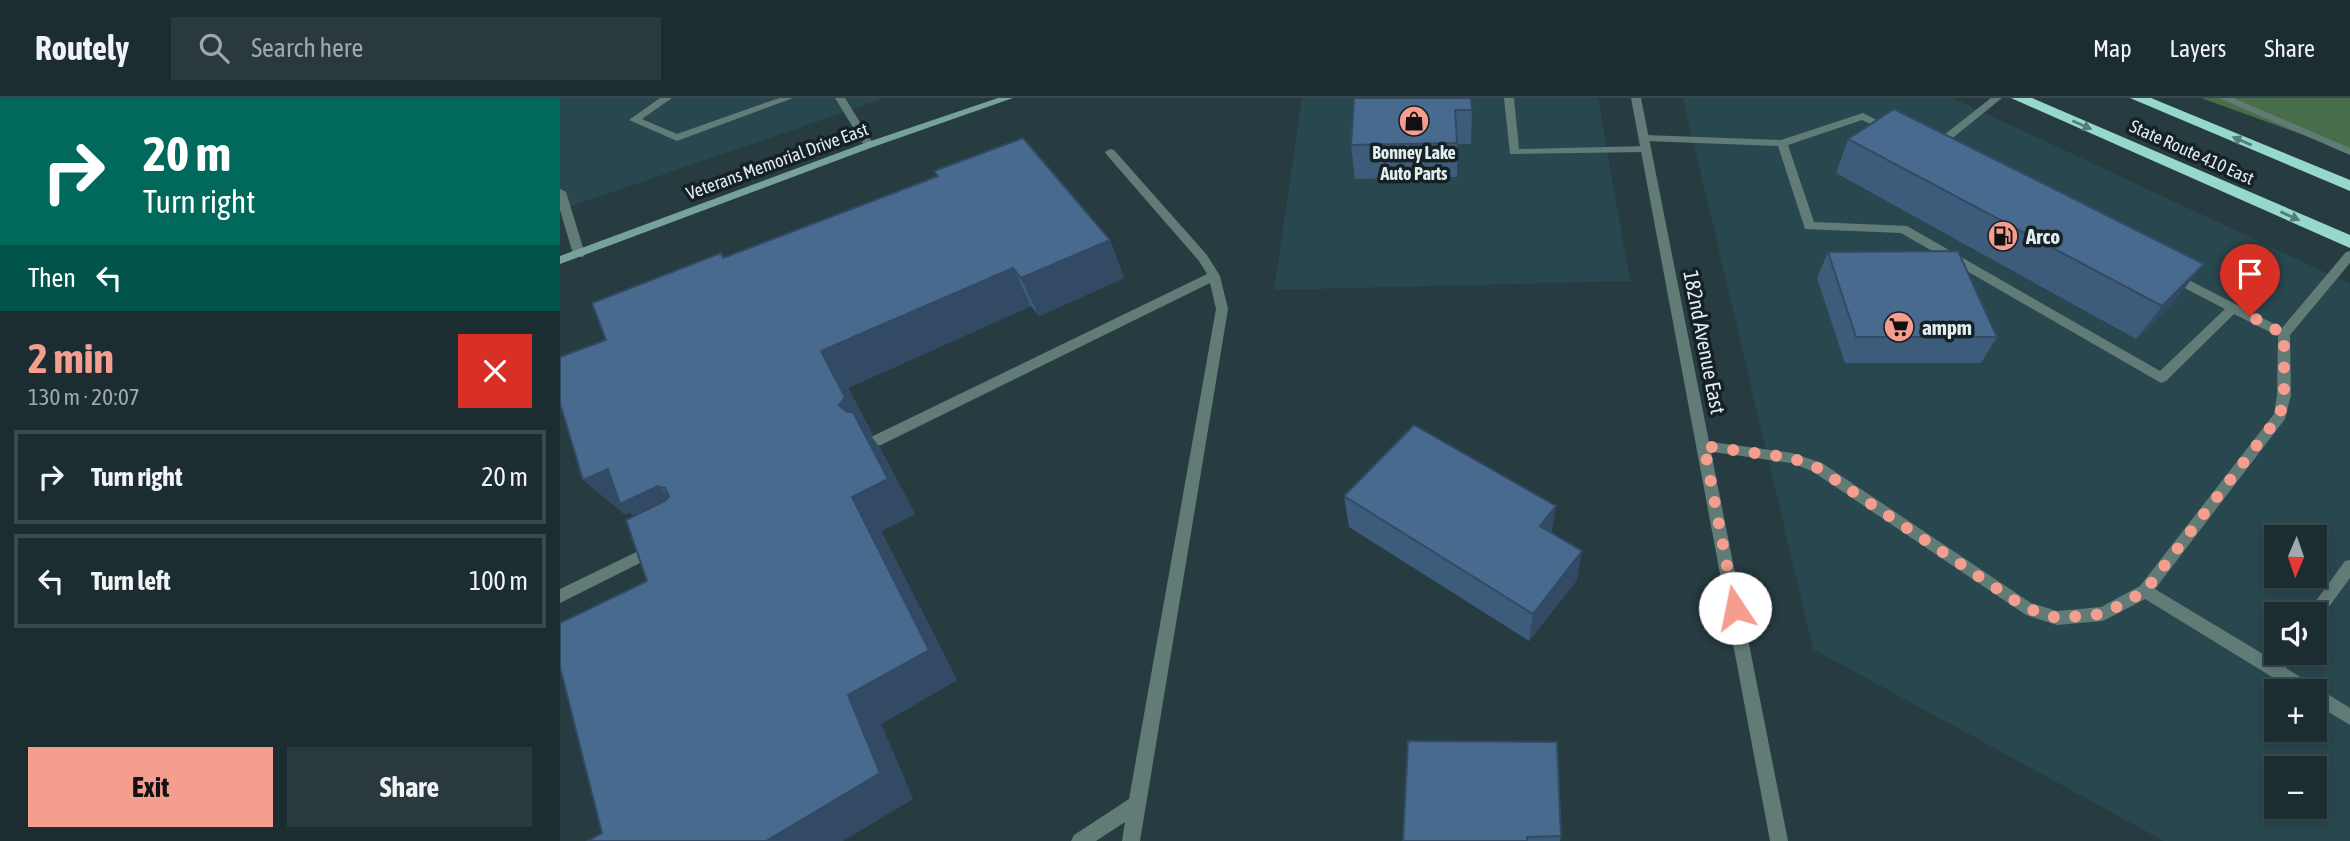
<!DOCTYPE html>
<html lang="en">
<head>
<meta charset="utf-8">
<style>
  body { margin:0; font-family:"Asap Condensed",sans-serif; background:#29393d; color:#f1f3f6; height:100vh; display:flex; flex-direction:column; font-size:26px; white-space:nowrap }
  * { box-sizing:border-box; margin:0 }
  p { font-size:23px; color:#a0a8ab }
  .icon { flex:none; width:38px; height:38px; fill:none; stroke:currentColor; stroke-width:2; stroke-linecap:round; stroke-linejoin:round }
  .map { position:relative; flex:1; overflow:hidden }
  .sheet { display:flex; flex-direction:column; background:#1c2d31; width:560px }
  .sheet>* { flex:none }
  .hud { background:#00695c; color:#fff; overflow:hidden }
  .needle { width:46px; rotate:182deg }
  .controls { position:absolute; left:1704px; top:427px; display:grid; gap:14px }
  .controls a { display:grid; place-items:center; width:63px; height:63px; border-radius:0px; background:#1c2d31; box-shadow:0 4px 10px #0003,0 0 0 2px #3a494d; font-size:35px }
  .pin { position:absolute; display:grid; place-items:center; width:60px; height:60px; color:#fff; margin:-72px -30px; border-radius:50% 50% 50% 0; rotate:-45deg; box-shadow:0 0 7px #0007 }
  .pin .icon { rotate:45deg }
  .me { position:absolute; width:77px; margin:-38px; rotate:349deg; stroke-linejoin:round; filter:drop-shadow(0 0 5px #0008) }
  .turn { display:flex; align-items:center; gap:24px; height:147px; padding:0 28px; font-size:32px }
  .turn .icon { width:91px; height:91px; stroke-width:2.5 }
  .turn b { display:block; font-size:49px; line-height:60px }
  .then { display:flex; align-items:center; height:66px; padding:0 28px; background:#0003; gap:14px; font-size:26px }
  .round { display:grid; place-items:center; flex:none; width:74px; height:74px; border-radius:0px; background:#29393d }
  .summary { display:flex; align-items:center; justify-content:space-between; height:119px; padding:0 28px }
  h1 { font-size:42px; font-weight:700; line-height:52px; color:#f59d8e }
  .button { display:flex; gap:14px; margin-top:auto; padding:14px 28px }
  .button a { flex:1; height:80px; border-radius:0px; background:#f59d8e; color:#111; font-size:28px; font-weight:700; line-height:80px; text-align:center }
  .button a+a { background:#29393d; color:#f1f3f6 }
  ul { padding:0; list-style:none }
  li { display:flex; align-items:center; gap:21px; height:94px; margin:0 14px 10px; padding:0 14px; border:4px solid #3a494d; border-radius:0px }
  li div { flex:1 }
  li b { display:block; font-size:26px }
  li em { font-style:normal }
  header { display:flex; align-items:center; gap:42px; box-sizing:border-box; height:98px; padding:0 35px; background:#1c2d31; border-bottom:2px solid #3a494d }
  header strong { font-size:33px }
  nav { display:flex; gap:38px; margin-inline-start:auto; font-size:24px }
  .search { width:490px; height:63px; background:#29393d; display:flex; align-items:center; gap:18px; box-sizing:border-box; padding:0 24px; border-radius:0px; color:#a0a8ab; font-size:26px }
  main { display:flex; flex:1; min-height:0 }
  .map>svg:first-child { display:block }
</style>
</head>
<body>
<header>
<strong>Routely</strong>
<div class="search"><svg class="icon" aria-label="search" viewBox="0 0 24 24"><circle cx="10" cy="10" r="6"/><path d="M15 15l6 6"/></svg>Search here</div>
<nav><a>Map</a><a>Layers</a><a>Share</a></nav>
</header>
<main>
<section class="sheet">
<div class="hud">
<div class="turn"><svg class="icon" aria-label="right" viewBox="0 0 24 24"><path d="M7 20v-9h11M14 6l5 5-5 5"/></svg><div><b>20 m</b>Turn right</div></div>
<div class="then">Then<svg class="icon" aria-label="left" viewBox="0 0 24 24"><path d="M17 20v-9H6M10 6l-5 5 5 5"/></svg></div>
</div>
<div class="summary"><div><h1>2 min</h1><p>130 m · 20:07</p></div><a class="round" style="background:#d93025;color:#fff"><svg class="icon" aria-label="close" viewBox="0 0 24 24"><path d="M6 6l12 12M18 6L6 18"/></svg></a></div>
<ul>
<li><svg class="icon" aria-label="right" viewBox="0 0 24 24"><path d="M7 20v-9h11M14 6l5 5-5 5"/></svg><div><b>Turn right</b></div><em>20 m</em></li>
<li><svg class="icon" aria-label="left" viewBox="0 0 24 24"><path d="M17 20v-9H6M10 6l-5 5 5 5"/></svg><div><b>Turn left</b></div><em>100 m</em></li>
</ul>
<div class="button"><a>Exit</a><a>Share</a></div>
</section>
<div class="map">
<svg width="1790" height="743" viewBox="0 0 1790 743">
  <rect width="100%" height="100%" fill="#263c41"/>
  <!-- built -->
  <path fill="#29474e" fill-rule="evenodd" d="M 0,0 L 325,0 L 0,112 Z
    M 742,0 L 1038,0 L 1070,183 L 714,192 Z
    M 1123,0 L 1393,0 L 1790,186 L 1790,743 L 1604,743 L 1253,551 ZM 1717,439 L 1755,439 L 1755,478 L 1717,478 ZM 1717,516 L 1755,516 L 1755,555 L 1717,555 ZM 1717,593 L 1755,593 L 1755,632 L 1717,632 ZM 1717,670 L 1755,670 L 1755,709 L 1717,709 Z"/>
  <!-- forest -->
  <path fill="#476d4a" d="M 1641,0 L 1790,0 L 1790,54 Z"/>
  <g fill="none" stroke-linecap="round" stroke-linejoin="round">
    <!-- lane -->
    <path fill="#617c76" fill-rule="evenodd" d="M 100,0 L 112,0 L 82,21 L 117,36 L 219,0 L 233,0 L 117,43 L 69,22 Z
      M 275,0 L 285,0 L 314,47 L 313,49 L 305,49 Z
      M 944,0 L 954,0 L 959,51 L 1087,48 L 1092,51 L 1087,54 L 950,56 Z
      M 1431,0 L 1442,0 L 1379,51 L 1371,51 L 1371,47 Z
      M 1303,15 L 1336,32 L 1331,35 L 1327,34 L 1302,22 L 1228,47 L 1254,124 L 1347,128 L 1600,273 L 1665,211 L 1609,182 L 1607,179 L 1609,176 L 1617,176 L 1722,230 L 1786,154 L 1790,153 L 1790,165 L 1730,237 L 1731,297 L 1725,321 L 1595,491 L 1713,562 L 1718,555 L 1735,555 L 1726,570 L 1790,610 L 1790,627 L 1755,606 L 1755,593 L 1735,593 L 1585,501 L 1543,523 L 1497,527 L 1466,517 L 1252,373 L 1231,365 L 1139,352 L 1137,348 L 1139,344 L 1144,343 L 1232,355 L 1262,365 L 1471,505 L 1497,513 L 1541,509 L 1580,488 L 1714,316 L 1717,297 L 1718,238 L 1674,216 L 1606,283 L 1601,285 L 1341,135 L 1245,131 L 1218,48 L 1085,43 L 1080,40 L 1085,37 L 1221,42 Z
      M 550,51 L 554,52 L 647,157 L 660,178 L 668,211 L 580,743 L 562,743 L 565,724 L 536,743 L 511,743 L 514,737 L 569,701 L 656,211 L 650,185 L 321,347 L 316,348 L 309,343 L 311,339 L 647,176 L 639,163 L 546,56 L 545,54 Z
      M 0,91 L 6,94 L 25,156 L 23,159 L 15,159 L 13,156 L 0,112 Z
      M 95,445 L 100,447 L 102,451 L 100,455 L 0,505 L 0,491 Z
      M 1790,462 L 1790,480 L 1760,521 L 1755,523 L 1755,516 L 1747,516 L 1750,511 L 1785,463 Z"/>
    <!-- street -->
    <path fill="#617c76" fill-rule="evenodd" d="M 1071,0 L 1081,0 L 1228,743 L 1210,743 Z
      M 1659,0 L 1673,0 L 1790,50 L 1790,57 Z"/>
    <!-- secondary -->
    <path fill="#77a299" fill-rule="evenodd" d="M 438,0 L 453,0 L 313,49 L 0,166 L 0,158 L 305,45 Z"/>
    <!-- highway -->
    <path fill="#96d9cc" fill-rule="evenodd" d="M 1451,0 L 1472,0 L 1790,137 L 1790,150 Z
      M 1570,0 L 1591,0 L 1790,82 L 1790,93 Z"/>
  </g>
  <!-- wall -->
  <path fill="#3d5b7a" d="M 794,0 L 912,12 L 911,46 L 897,46 L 897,79 L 795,81 L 791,47 Z
    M 1288,41 L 1617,200 L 1576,241 L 1276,75 Z
    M 374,73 L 550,142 L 564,180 L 479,218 L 471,208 L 288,290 L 312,335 L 311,338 L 320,350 L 355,416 L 321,433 L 397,582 L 321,626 L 353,701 L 42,735 L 87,483 L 74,418 L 70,414 L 65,417 L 161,155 L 165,160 L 377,78 Z
    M 1268,154 L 1437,239 L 1421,265 L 1285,265 L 1257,180 Z
    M 784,398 L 992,435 L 1017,482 L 969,543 L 789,429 Z
    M 848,643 L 1001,738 L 1000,743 L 843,743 Z"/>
  <!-- shaded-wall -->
  <path fill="#324a63" d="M 550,142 L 564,180 L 479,218 L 461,180 Z
    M 1644,166 L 1617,200 L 1576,241 L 1602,208 Z
    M 453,170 L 471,208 L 288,290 L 312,335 L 311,338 L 320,350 L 355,416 L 321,433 L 397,582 L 321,626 L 353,701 L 283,743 L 206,743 L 288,597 L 292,399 L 279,307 L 261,253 Z
    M 48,371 L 98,388 L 136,423 L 100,440 L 70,414 L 65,417 L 23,382 Z
    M 996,408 L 991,439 L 980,428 Z
    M 1022,453 L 1017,482 L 969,543 L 973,516 Z"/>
  <!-- building -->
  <path fill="#476a8e" stroke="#324a63" stroke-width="2" d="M 794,0 L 911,0 L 912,12 L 895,12 L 897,45 L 791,47 Z
    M 1334,11 L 1644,166 L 1602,208 L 1288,41 Z
    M 463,40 L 550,142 L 461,180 L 453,170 L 261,253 L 285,299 L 279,307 L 287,314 L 293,314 L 328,381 L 292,399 L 369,552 L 288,597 L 320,675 L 206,743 L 28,743 L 42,735 L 0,569 L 0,525 L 87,483 L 66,422 L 105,403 L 109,398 L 105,390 L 98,388 L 60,406 L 48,371 L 23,382 L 0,305 L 0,259 L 46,242 L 32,205 L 161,155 L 163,160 L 378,78 L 374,73 Z
    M 1398,153 L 1437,239 L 1296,239 L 1268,154 Z
    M 854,327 L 996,408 L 980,428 L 1022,453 L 973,516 L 784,398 Z
    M 848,643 L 997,644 L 1001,738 L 967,739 L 967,743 L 843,743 Z"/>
  <!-- one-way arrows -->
  <defs><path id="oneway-solid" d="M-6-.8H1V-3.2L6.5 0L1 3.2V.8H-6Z" transform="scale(1.75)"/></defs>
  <g fill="#567d78">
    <use href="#oneway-solid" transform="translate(1522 27) rotate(24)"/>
    <use href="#oneway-solid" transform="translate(1682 43) rotate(-157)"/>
    <use href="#oneway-solid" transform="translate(1730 118) rotate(24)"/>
  </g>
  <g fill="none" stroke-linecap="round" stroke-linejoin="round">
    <!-- route -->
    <path stroke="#f59d8e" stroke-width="12" stroke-dasharray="0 21.6" d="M 1175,510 L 1144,348 L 1232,360 L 1256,369 L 1466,510 L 1497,520 L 1544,516 L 1585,493 L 1720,317 L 1724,297 L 1724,236 L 1690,218"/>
  </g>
  <!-- icons -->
  <defs>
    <g id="shop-disc" transform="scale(1.575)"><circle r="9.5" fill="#f59d8e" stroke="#172124"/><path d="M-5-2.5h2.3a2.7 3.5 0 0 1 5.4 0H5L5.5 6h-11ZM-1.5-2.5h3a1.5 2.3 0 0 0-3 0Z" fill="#111"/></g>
    <g id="fuel-disc" transform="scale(1.575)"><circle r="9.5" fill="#f59d8e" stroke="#172124"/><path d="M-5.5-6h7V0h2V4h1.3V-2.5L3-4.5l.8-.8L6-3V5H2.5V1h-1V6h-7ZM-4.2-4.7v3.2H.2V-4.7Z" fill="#111"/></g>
    <g id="supermarket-disc" transform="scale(1.575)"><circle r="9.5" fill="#f59d8e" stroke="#172124"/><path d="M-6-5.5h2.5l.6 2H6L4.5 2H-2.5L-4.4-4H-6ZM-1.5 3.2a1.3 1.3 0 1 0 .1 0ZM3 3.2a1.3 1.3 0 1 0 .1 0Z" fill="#111"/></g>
  </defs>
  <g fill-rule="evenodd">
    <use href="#shop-disc" x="854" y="23"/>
    <use href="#fuel-disc" x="1443" y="138"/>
    <use href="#supermarket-disc" x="1339" y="229"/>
  </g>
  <g text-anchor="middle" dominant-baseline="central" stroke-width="7" stroke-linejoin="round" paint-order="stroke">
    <!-- far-poi labels -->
    <g font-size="18" font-weight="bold" fill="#e0edf1" stroke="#172124">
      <text x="854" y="54">Bonney Lake<tspan x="854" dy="21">Auto Parts</tspan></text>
    </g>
    <!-- far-street labels -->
    <g font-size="18" fill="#e0edf1" stroke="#172124">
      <text transform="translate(1632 54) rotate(24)">State Route 410 East</text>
      <text transform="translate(217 63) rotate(-20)">Veterans Memorial Drive East</text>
    </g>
    <!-- poi labels -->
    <g font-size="21" font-weight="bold" fill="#e0edf1" stroke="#172124" text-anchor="start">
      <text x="1466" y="138">Arco</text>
      <text x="1362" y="229">ampm</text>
    </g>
    <!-- street labels -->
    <g font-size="21" fill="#e0edf1" stroke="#172124">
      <text transform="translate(1145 244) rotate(79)">182nd Avenue East</text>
    </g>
  </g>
</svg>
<div class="controls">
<a><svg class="needle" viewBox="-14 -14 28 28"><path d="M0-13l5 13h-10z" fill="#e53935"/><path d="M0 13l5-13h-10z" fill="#a0a8ab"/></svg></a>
<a><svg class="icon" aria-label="sound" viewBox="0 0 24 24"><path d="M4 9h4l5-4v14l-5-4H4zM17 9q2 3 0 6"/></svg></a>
<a>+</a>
<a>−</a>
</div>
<div class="pin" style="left:1690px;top:218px;background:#d93025"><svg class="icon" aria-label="arrive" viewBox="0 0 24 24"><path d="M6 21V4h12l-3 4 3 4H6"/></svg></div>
<svg class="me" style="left:1175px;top:510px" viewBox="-20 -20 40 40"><circle r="19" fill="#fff"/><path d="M0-13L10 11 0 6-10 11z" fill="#f59d8e"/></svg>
</div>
</main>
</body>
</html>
